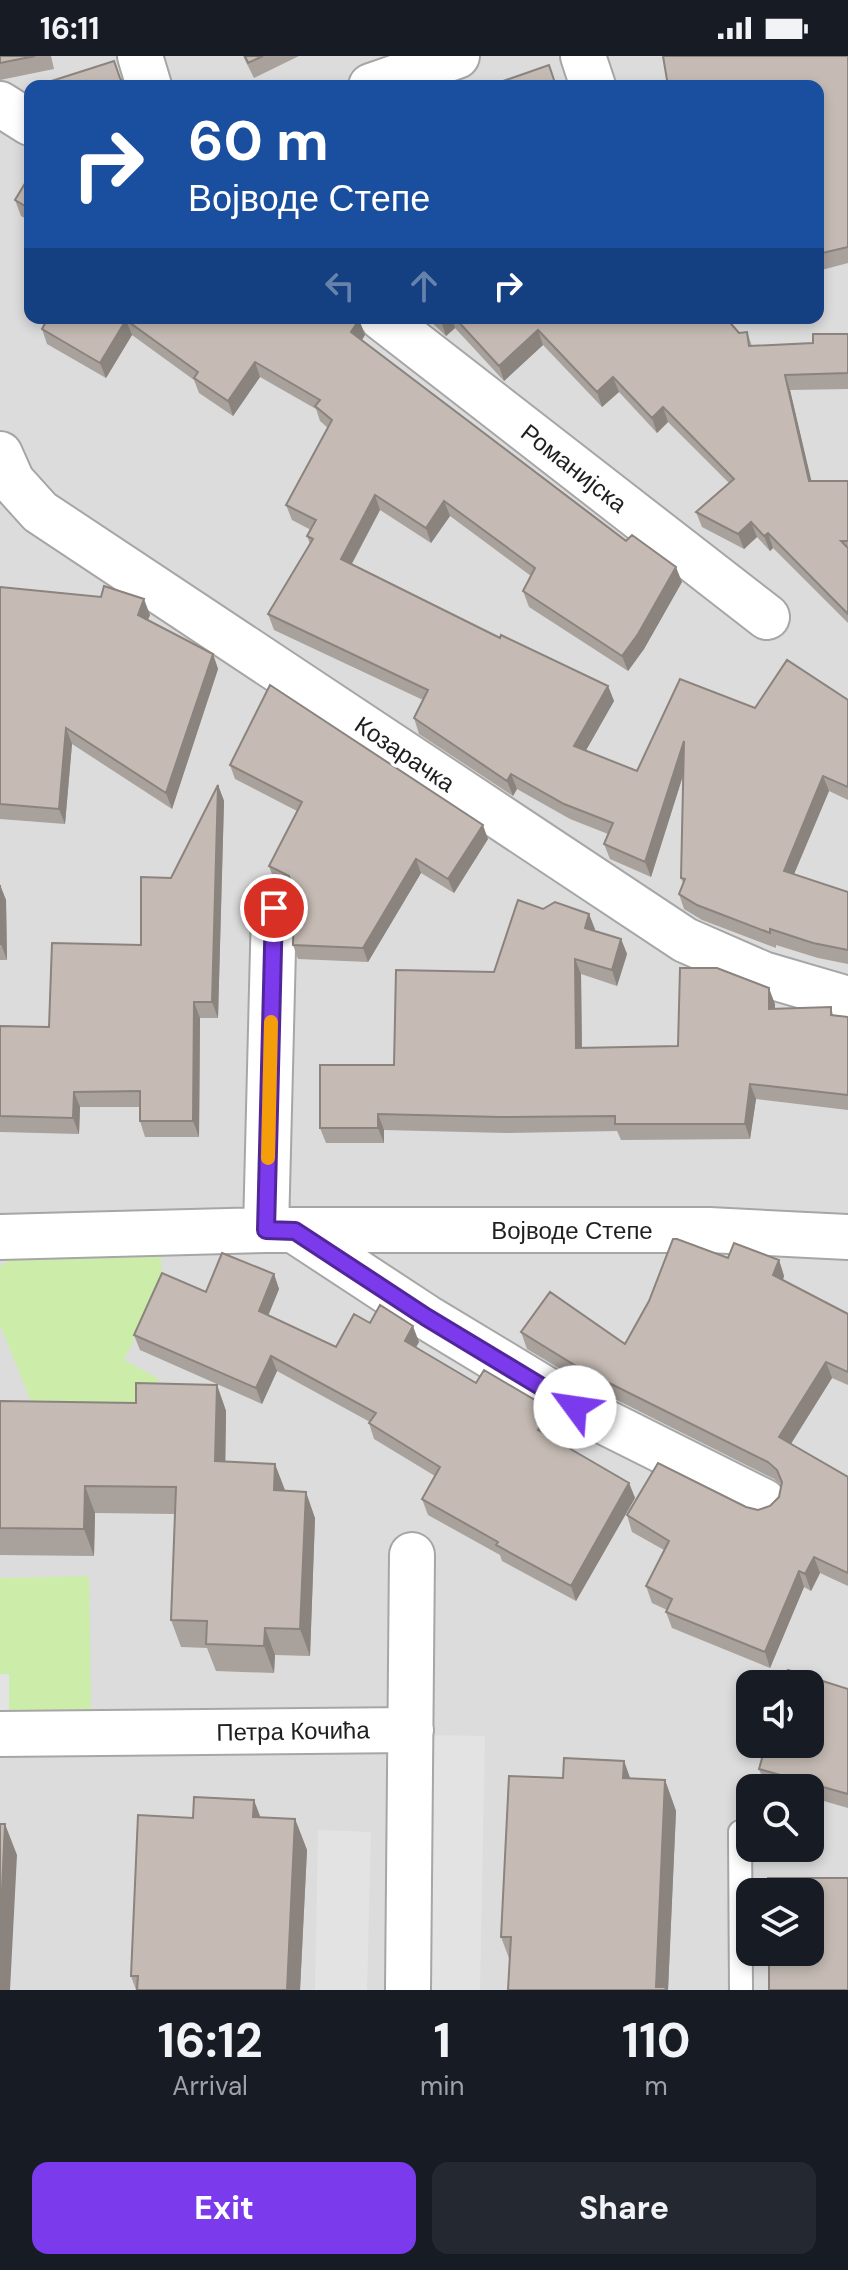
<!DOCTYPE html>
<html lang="en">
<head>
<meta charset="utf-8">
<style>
  body { margin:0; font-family:"DM Sans",sans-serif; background:#242831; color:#f1f3f6; height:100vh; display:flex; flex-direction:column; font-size:30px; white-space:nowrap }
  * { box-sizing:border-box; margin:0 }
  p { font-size:26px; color:#9ea1a6 }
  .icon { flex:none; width:44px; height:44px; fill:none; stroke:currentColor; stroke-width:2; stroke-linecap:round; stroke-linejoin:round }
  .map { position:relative; height:1934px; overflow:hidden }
  .side { display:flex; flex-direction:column; background:#171b24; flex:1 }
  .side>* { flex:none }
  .guide { position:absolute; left:24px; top:24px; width:800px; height:244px; border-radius:16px; box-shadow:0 4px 12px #0003; background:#1a4fa0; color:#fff; overflow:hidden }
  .controls { position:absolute; left:736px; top:1614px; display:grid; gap:16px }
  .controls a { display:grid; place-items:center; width:88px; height:88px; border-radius:16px; background:#171b24; box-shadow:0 4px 12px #0003; font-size:40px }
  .pin { position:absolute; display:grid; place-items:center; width:68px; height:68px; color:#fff; margin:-34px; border:4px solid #fff; border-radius:50%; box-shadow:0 2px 8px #0007 }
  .me { position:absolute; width:88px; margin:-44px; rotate:301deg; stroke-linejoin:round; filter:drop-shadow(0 0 6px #0008) }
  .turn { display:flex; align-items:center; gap:28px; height:168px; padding:0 32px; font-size:36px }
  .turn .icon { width:104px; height:104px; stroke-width:2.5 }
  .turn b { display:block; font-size:56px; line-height:68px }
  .lanes { display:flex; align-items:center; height:76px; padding:0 32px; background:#0003; justify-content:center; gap:40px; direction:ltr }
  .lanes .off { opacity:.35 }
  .eta { display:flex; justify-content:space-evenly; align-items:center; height:136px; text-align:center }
  .eta b { font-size:48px; font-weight:700; line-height:56px }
  .cta { display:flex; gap:16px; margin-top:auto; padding:16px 32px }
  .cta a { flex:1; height:92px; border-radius:16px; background:#7c3aed; color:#fff; font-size:32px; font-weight:700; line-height:92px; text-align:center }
  .cta a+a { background:#242831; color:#f1f3f6 }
  .status { display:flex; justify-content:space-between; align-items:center; height:56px; padding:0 40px; background:#171b24; direction:ltr }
  .status svg { height:22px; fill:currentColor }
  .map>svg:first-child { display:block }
</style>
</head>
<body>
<div class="status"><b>16:11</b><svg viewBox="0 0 49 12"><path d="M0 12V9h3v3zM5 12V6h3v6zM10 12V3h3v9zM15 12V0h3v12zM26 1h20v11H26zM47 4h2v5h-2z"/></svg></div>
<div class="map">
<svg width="848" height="1934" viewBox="0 0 848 1934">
  <rect width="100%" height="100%" fill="#f0ece5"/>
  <!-- residential -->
  <path fill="#dddcdc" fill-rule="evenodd" d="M 0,0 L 848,0 L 848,1934 L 0,1934 ZM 30,30 L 818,30 L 818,262 L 30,262 ZM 750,1628 L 810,1628 L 810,1688 L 750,1688 ZM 750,1732 L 810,1732 L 810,1792 L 750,1792 ZM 750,1836 L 810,1836 L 810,1896 L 750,1896 Z"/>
  <!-- grass -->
  <path fill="#cceca9" d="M 19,1195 L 161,1199 L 162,1224 L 124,1304 L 159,1323 L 133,1358 L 35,1355 L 0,1269 L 0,1211 Z
    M 89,1520 L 91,1654 L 9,1655 L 9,1619 L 0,1618 L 0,1522 Z"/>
  <!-- parking -->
  <path fill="#e3e3e3" d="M 9,1618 L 9,1655 L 0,1655 L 0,1618 Z
    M 429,1679 L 485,1680 L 480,1934 L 424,1934 Z
    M 318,1774 L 371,1776 L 367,1934 L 315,1934 Z"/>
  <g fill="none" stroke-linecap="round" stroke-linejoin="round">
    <!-- service casing -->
    <g stroke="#a6a6a6" stroke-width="26">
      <path id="service" d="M 740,1776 L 741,1934"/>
    </g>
    <!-- minor casing -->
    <g stroke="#a6a6a6" stroke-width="48">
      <path id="minor" d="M 140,0 L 149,30
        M 583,0 L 593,30
        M 371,30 L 457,0
        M 0,48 L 30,67
        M 382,262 L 767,561
        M 0,398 L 12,425 L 40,456 L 685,884 L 763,918 L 848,943
        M 266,1174 L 274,852
        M 295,1175 L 426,1261 L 575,1351 L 763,1445
        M 0,1181 L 266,1174 L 709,1174 L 848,1181
        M 0,1678 L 411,1674
        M 408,1934 L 412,1499"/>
    </g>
    <!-- service -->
    <use href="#service" stroke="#fff" stroke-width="22"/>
    <!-- minor -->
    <use href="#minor" stroke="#fff" stroke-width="44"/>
  </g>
  <!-- wall -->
  <path fill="#a9a19b" d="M 0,0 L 51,0 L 54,13 L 0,24 Z
    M 243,0 L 299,0 L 254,22 Z
    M 848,0 L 848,207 L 818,215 L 818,30 Z
    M 30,119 L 30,165 L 21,160 L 15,144 Z
    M 48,262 L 358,262 L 365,279 L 362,284 L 682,526 L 644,593 L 628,615 L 529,551 L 523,535 L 531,520 L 450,460 L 431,487 L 380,454 L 352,508 L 500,582 L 608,630 L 614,645 L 586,694 L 637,715 L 755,652 L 848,644 L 848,744 L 829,735 L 794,818 L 848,836 L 848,908 L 818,902 L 776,889 L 776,892 L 702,864 L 684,853 L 679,838 L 683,827 L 681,822 L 683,720 L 651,821 L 610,803 L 604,788 L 608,778 L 570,763 L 517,733 L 513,740 L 419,678 L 414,662 L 423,644 L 274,574 L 268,558 L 310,488 L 307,480 L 311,474 L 292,464 L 286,449 L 328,372 L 320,365 L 316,353 L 260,321 L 233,360 L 199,337 L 194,324 L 132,279 L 106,322 L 47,288 L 42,273 Z
    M 427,262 L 726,262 L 739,277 L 747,276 L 752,290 L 813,287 L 848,278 L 848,333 L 790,334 L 811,425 L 848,425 L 848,567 L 773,492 L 770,495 L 757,481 L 744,493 L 702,471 L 696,456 L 729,427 L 668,366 L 657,377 L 619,336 L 602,351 L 543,289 L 504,325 L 455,272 L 446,280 Z
    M 0,531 L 150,559 L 148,564 L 213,598 L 218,613 L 172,753 L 72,688 L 65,768 L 0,763 Z
    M 230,709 L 488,783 L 454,837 L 421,817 L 368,906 L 298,903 L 293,889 L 294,839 L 293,834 L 274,824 L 269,810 L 297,755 L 235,723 Z
    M 218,729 L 224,745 L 218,962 L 200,962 L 199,1081 L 145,1081 L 140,1065 L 140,1051 L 80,1051 L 79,1078 L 0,1076 L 0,970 L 49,971 L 141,889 L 171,822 Z
    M 0,829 L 6,844 L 7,904 L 0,904 Z
    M 543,853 L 589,858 L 595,875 L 621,883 L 627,898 L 617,930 L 581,918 L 582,992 L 678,990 L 775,948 L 775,953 L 831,951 L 833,959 L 848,961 L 848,1054 L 756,1043 L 750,1083 L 621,1084 L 617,1075 L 506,1077 L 384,1074 L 384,1087 L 326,1087 L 320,1072 L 394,1009 L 494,916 Z
    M 728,1202 L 779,1204 L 784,1220 L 783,1224 L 848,1258 L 848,1329 L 832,1322 L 791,1388 L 848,1421 L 848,1530 L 820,1517 L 811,1535 L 804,1531 L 770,1612 L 672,1572 L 666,1556 L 667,1554 L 652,1547 L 646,1530 L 664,1494 L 632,1476 L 627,1459 L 746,1451 L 758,1454 L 770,1450 L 779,1441 L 781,1429 L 774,1423 L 587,1329 L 527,1293 L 521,1276 L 625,1288 Z
    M 274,1218 L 279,1233 L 268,1259 L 336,1291 L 370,1267 L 419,1286 L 416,1291 L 476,1327 L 552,1354 L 558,1370 L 550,1381 L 629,1427 L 635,1442 L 576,1545 L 502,1505 L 500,1499 L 428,1459 L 422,1443 L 435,1420 L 374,1383 L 369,1367 L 370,1366 L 277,1315 L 262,1348 L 140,1294 L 134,1279 L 206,1236 Z
    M 217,1329 L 226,1355 L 225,1405 L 285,1435 L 315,1462 L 310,1600 L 275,1599 L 274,1617 L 216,1615 L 207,1592 L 181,1591 L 171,1564 L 175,1458 L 95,1457 L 94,1500 L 0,1499 L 0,1345 L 136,1347 Z
    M 848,1633 L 848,1752 L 810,1741 L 810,1732 L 777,1732 L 765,1729 L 759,1713 Z
    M 624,1705 L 630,1722 L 665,1724 L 676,1755 L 668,1934 L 508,1934 L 510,1905 L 501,1881 L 563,1722 Z
    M 260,1761 L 295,1763 L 307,1794 L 300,1934 L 136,1934 L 131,1920 L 193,1762 Z"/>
  <!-- shaded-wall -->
  <path fill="#8a837e" d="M 444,262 L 452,262 L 455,272 L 446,280 L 441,265 Z
    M 126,264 L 132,279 L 106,322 L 100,307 Z
    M 359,264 L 365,279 L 357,291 L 351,276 Z
    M 538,274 L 543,289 L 504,325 L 499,310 Z
    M 255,306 L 260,321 L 233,360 L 228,345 Z
    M 785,319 L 790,334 L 815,440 L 809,425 Z
    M 613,321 L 619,336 L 602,351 L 597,336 Z
    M 663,351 L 668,366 L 657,377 L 652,362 Z
    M 375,439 L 380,454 L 346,518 L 341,503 Z
    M 444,445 L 450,460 L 431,487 L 426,472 Z
    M 751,466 L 757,481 L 744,493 L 738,478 Z
    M 768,477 L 773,492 L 770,495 L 764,480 Z
    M 676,511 L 682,526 L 644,593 L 628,615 L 622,600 Z
    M 144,543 L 150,559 L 143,574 L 138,559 Z
    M 213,598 L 218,613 L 172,753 L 166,737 Z
    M 608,630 L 614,645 L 580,705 L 574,690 Z
    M 66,672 L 72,688 L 65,768 L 59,753 Z
    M 684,685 L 689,700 L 651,821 L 645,806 Z
    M 511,718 L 517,733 L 513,740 L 507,725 Z
    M 823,720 L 829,735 L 789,830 L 784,815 Z
    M 218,729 L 224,745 L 218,962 L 212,946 Z
    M 483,769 L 488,783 L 454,837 L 448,823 Z
    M 416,803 L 421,817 L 368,906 L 363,892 Z
    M 0,829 L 6,844 L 7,904 L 1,888 Z
    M 589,858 L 595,873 L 590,887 L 585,872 Z
    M 621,883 L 627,898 L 617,930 L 612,914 Z
    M 575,903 L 581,918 L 582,1007 L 576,992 Z
    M 769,932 L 775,948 L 775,969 L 769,953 Z
    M 194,946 L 200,962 L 199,1081 L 193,1065 Z
    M 750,1028 L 756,1043 L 750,1083 L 745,1068 Z
    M 74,1036 L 80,1051 L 79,1078 L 73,1062 Z
    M 378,1058 L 384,1074 L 384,1087 L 378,1072 Z
    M 779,1204 L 784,1220 L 779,1235 L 773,1219 Z
    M 274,1218 L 279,1233 L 264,1270 L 259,1255 Z
    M 413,1270 L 419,1286 L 411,1300 L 405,1285 Z
    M 271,1300 L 277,1315 L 262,1348 L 256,1332 Z
    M 826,1306 L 832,1322 L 785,1397 L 779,1381 Z
    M 217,1329 L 226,1355 L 225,1432 L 215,1405 Z
    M 552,1354 L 558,1370 L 544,1389 L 538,1374 Z
    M 275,1408 L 285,1434 L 274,1434 Z
    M 629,1427 L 635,1442 L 576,1545 L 571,1530 Z
    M 85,1430 L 95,1457 L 94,1500 L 84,1473 Z
    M 306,1436 L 315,1462 L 310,1600 L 300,1573 Z
    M 814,1501 L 820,1517 L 811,1535 L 805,1518 Z
    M 799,1515 L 804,1531 L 770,1612 L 765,1596 Z
    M 265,1572 L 275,1599 L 274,1617 L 264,1590 Z
    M 624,1705 L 635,1736 L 623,1722 Z
    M 665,1724 L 676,1755 L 668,1934 L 657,1934 L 656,1931 Z
    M 254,1744 L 266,1776 L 253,1761 Z
    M 295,1763 L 307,1794 L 300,1934 L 287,1934 Z
    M 5,1768 L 17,1799 L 10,1934 L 0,1934 L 0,1877 Z"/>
  <!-- building -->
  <path fill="#c5bbb4" stroke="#8a837e" stroke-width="2" d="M 0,0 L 35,0 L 0,7 Z
    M 245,0 L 263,0 L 248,7 Z
    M 663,0 L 848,0 L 848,191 L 818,198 L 818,30 L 668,30 Z
    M 114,5 L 120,22 L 125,30 L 42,30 L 42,28 Z
    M 549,9 L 556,30 L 489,30 Z
    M 30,119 L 30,153 L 15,144 Z
    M 48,262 L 358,262 L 359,264 L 351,276 L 626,485 L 632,479 L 676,511 L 638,578 L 622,600 L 523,535 L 535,512 L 444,445 L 426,472 L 375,439 L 341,503 L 500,582 L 501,579 L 608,630 L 574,690 L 637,715 L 680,623 L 755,652 L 787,604 L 848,644 L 848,731 L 823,720 L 784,815 L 848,836 L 848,894 L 813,887 L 770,873 L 770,877 L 697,849 L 679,838 L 685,823 L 681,822 L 684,685 L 645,806 L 604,788 L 613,767 L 564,748 L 511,718 L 507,725 L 414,662 L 428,634 L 268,558 L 313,483 L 307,480 L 316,464 L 286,449 L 332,364 L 315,350 L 320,344 L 255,306 L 228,345 L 194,322 L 198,316 L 126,264 L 100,307 L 42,273 Z
    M 455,262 L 726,262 L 739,277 L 747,276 L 749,290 L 813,287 L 813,278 L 848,278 L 848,317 L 785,319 L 809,425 L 848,425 L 848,485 L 841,485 L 848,492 L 848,558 L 768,477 L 764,480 L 751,466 L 738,478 L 696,456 L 734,423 L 663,351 L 652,362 L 613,321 L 597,336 L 538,274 L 499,310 Z
    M 104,530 L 144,543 L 138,559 L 213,598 L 166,737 L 66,672 L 59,753 L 0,748 L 0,531 L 101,541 Z
    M 270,629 L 483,769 L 448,823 L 416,803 L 363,892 L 293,889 L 294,839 L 291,827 L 289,820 L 269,810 L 302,746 L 230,709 Z
    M 218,729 L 212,946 L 194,946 L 193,1065 L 140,1065 L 140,1035 L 74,1036 L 73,1062 L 0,1060 L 0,970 L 49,971 L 52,887 L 141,889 L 141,821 L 171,822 Z
    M 0,829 L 1,888 L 0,888 Z
    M 518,844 L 543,853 L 555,846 L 589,858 L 585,872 L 621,883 L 612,914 L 575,903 L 576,992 L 678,990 L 680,912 L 717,912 L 769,932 L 769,953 L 831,951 L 831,959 L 848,961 L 848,1039 L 750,1028 L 745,1068 L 615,1068 L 615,1060 L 500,1061 L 378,1058 L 378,1072 L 320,1072 L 320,1009 L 394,1009 L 396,914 L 494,916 Z
    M 673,1183 L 677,1183 L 728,1202 L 734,1187 L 779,1204 L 773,1219 L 848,1258 L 848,1316 L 826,1306 L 779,1381 L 848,1421 L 848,1517 L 814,1501 L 805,1518 L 799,1515 L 765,1596 L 666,1556 L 672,1543 L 646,1530 L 669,1485 L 627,1459 L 658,1407 L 746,1451 L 758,1454 L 770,1450 L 779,1441 L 782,1426 L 777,1414 L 768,1406 L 581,1313 L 521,1276 L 550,1236 L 625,1288 L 649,1245 Z
    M 222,1197 L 274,1218 L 259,1255 L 336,1291 L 354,1258 L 370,1267 L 380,1249 L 413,1270 L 405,1285 L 476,1327 L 484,1314 L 552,1354 L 538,1374 L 629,1427 L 571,1530 L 496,1489 L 498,1486 L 422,1443 L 440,1411 L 369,1367 L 376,1357 L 271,1300 L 256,1332 L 134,1279 L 162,1217 L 206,1236 Z
    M 136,1327 L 217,1329 L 215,1405 L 275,1408 L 274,1434 L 306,1436 L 300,1573 L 265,1572 L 264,1590 L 206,1588 L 207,1565 L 171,1564 L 176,1431 L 85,1430 L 84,1473 L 0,1472 L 0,1345 L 136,1347 Z
    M 788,1614 L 848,1633 L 848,1738 L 759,1713 L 766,1688 L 810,1688 L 810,1628 L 784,1628 Z
    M 564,1702 L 624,1705 L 623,1722 L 665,1724 L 656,1931 L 666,1931 L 665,1934 L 508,1934 L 511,1881 L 501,1881 L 509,1720 L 563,1722 Z
    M 194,1741 L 254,1744 L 253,1761 L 295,1763 L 287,1934 L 137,1934 L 138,1920 L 131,1920 L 138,1759 L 193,1762 Z
    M 0,1768 L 5,1768 L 0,1877 Z
    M 768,1822 L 848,1822 L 848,1934 L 769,1934 L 769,1896 L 810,1896 L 810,1836 L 768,1836 Z"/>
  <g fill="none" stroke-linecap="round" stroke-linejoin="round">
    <!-- route casing -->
    <g stroke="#51269a" stroke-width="20">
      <path id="route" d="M 274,852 L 266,1174 L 295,1175 L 426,1261 L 575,1351"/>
    </g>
    <!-- route -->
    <use href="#route" stroke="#7c3aed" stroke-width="14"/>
    <!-- slow -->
    <path stroke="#f59e0b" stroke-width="14" d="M 268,1102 L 271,966"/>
  </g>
  <g text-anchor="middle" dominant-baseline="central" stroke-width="7" stroke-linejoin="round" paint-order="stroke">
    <!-- street labels -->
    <g font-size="24" fill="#1f1f1f" stroke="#fff">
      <text transform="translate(574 412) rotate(38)">Романијска</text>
      <text transform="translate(405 698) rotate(34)">Козарачка</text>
      <text x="572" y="1174">Војводе Степе</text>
      <text transform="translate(293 1675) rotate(-1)">Петра Кочића</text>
    </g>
  </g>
</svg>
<div class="controls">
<a><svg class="icon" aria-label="sound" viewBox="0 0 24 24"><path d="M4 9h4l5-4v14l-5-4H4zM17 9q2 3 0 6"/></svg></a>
<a><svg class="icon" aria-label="search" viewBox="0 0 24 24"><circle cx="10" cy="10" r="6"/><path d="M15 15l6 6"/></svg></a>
<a><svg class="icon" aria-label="layers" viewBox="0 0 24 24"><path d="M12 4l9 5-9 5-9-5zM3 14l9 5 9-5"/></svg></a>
</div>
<div class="pin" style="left:274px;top:852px;background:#d93025"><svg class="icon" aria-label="arrive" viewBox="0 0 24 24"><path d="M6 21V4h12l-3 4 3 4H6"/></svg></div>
<svg class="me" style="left:575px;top:1351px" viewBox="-20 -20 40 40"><circle r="19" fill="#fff"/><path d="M0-13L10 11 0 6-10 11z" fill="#7c3aed"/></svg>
<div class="guide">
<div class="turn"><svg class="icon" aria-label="right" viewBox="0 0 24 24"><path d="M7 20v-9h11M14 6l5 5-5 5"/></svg><div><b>60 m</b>Војводе Степе</div></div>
<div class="lanes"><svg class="icon off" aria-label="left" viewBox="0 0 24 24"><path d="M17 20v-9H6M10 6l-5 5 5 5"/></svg><svg class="icon off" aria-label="ahead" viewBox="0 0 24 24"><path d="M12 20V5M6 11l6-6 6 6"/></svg><svg class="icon" aria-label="right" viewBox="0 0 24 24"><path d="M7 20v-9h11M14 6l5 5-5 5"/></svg></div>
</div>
</div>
<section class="side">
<div class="eta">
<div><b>16:12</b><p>Arrival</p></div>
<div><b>1</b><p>min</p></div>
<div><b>110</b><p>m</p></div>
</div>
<div class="cta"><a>Exit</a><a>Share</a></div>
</section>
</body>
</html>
